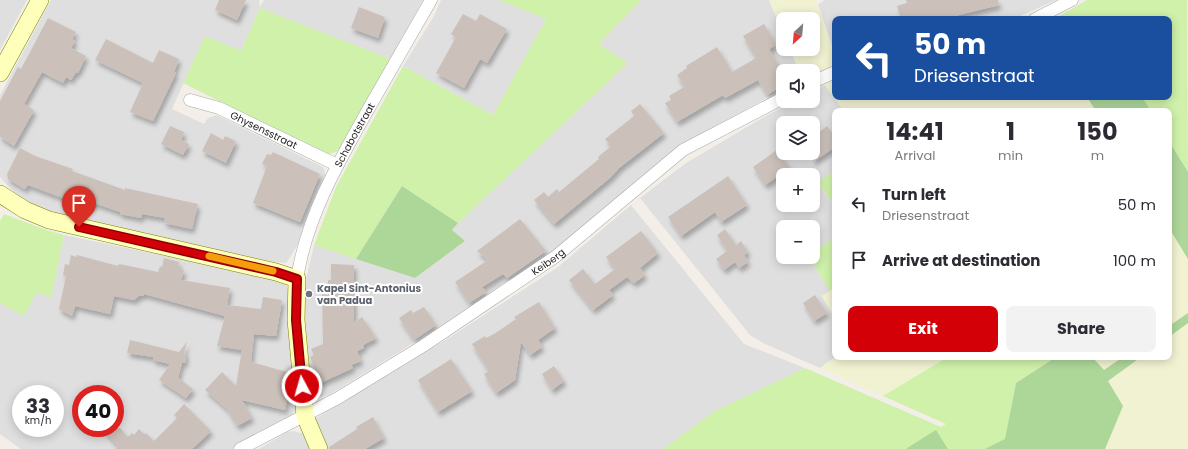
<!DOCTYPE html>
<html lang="en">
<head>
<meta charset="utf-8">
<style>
  body { margin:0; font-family:Poppins,sans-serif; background:#f2f2f3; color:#2b2b33; height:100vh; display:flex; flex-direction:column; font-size:15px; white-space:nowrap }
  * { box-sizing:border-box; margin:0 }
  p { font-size:13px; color:#7c7c81 }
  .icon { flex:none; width:22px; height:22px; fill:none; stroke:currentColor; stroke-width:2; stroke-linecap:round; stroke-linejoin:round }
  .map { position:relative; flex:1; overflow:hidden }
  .sheet { position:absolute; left:832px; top:108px; width:340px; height:252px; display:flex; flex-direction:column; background:#fff; border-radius:8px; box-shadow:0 2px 10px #0003 }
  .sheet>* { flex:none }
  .banner { position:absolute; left:832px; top:16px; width:340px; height:84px; border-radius:8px; box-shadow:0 2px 10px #0003; background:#1a4fa0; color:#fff; overflow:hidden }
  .needle { width:26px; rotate:206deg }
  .buttons { position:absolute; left:776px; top:12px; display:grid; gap:8px }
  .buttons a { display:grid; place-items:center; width:44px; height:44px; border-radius:8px; background:#fff; box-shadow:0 2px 10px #0003; font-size:20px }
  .speed { position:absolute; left:12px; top:385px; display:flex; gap:8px; font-size:20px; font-weight:700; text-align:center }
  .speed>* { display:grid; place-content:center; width:52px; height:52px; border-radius:50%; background:#fff; box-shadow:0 2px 10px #0003; line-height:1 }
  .speed small { font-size:10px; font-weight:400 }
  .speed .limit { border:6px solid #d22; background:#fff; color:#111 }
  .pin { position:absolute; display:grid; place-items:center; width:34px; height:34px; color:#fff; margin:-41px -17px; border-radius:50% 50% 50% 0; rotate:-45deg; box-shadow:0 0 4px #0007 }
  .pin .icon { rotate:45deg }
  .me { position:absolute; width:44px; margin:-22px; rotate:354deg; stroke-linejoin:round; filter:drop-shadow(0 0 3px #0008) }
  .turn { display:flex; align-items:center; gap:14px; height:84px; padding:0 16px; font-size:18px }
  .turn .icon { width:52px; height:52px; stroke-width:2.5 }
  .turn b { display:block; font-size:28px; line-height:34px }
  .eta { display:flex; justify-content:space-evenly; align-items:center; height:68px; text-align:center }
  .eta b { font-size:24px; font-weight:700; line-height:28px }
  .action { display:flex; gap:8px; margin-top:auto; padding:8px 16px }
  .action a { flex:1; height:46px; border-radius:8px; background:#d40007; color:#fff; font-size:16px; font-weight:700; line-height:46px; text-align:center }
  .action a+a { background:#f2f2f3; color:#2b2b33 }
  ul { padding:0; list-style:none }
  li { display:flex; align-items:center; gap:12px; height:56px; padding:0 16px }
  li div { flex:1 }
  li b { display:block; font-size:15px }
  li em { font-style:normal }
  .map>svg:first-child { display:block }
</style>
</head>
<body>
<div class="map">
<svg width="1188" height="449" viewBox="0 0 1188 449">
  <defs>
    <filter id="shadow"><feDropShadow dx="2.5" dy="4.5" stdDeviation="2" flood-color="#0004"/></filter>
  </defs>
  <rect width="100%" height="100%" fill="#f3efe8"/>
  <!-- residential -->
  <path fill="#e0dfdf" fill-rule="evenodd" d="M 0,0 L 27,0 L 0,50 Z
    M 51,0 L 259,0 L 260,7 L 264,0 L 423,0 L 390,59 L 260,8 L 241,51 L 205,36 L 172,109 L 204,124 L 208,118 L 217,115 L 323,167 L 326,177 L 299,242 L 291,256 L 286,263 L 273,262 L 98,226 L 42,208 L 20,198 L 5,183 L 0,177 L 0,95 Z
    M 441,0 L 499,0 L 546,19 L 493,115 L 403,66 L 434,16 Z
    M 641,0 L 769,0 L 783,33 L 783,49 L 790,49 L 799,71 L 783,71 L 783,89 L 681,145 L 563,244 L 509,284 L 329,395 L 320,397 L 314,394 L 310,387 L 304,337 L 303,292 L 314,245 L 415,278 L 465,241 L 452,230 L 458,223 L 628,63 L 599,44 Z
    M 825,0 L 1056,0 L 1014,19 L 835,19 L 835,55 L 818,4 Z
    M 825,85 L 844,111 L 835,111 L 835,171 L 818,183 L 835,207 L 835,237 L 813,253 L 813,227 L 783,227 L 783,257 L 809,257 L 830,291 L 822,296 L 835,318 L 835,357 L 820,368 L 765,344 L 750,335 L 640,198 L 686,163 L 769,114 L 795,101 L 813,101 L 813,91 ZM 783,123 L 813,123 L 813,153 L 783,153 ZM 783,175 L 813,175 L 813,205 L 783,205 Z
    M 631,205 L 744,344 L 805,368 L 715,411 L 663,449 L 326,449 L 315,423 L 316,418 L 447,339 L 558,267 Z
    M 64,235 L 272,278 L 284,282 L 290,293 L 297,403 L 291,420 L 232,449 L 21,449 L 0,434 L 0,303 L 24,315 L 37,292 L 51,297 ZM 21,394 L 55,394 L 55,428 L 21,428 ZM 81,394 L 115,394 L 115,428 L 81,428 Z
    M 294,431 L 304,434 L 312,449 L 259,449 L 287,432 Z"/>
  <!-- farmland -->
  <path fill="#f1f2d2" d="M 769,0 L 816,0 L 835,55 L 835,64 L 813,75 L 813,71 L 799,71 L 790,49 L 813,49 L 813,19 L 783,19 L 783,33 Z
    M 835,80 L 835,97 L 1087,97 L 1096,111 L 844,111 L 825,85 Z
    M 1169,228 L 1188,259 L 1188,313 L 1169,326 Z
    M 835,287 L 835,318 L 822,296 Z
    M 1188,323 L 1188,449 L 1105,449 L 1123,406 L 1108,381 L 1141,357 L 1169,357 L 1169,337 Z
    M 835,357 L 948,357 L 883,396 L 820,368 Z
    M 1092,357 L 1123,357 L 1104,370 Z"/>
  <!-- grass -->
  <path fill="#cff1aa" d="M 499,0 L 641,0 L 599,44 L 628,63 L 458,223 L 402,186 L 356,259 L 314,245 L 336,187 L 403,66 L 493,115 L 546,19 Z
    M 1087,0 L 1187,0 L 1188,172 L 1169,141 L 1169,111 L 1151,111 L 1142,97 L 1169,97 L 1169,19 L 1054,19 Z
    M 260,8 L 390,59 L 338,151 L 327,155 L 183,83 L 205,36 L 241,51 Z
    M 835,171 L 835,207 L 818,182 Z
    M 4,214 L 49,231 L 64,235 L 51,298 L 37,292 L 24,316 L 0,303 L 0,221 Z
    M 835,237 L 835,287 L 830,291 L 809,257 L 813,257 L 813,253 Z
    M 948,357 L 1056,357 L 1016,383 L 1005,440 L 985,449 L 948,449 L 936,431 L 907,448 L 907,449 L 663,449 L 715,411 L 805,368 L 941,427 L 946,424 L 883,396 Z"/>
  <!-- forest -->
  <path fill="#add699" d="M 1087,97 L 1142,97 L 1151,111 L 1096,111 Z
    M 1169,141 L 1188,172 L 1188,259 L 1169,228 Z
    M 402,186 L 458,223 L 452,230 L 465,241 L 415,278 L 356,259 Z
    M 1188,313 L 1188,323 L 1169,337 L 1169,326 Z
    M 1056,357 L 1092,357 L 1104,370 L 1123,357 L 1141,357 L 1108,381 L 1123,406 L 1105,449 L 985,449 L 1005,439 L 1016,383 Z
    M 936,430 L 948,449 L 907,449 L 907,448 Z"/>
  <!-- building -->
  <path fill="#cbc1ba" filter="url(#shadow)" d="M 219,0 L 246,0 L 237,20 L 215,10 Z
    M 906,0 L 998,0 L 999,5 L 943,19 L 901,19 L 897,6 L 907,3 Z
    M 359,7 L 385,17 L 378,38 L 351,28 Z
    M 463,14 L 476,21 L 480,14 L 507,29 L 487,63 L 480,59 L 464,88 L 436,73 L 456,37 L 451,34 Z
    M 48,18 L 76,32 L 72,39 L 75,41 L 71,48 L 86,56 L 78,73 L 76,72 L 71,80 L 66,77 L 63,83 L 42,72 L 24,104 L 34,110 L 14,146 L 0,137 L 0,101 L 18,67 L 21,69 Z
    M 764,24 L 776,45 L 769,49 L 783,74 L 783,85 L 767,95 L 758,80 L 725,98 L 723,95 L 677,122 L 665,103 L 671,100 L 669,96 L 684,87 L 677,75 L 687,68 L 686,66 L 717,47 L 732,72 L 756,58 L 743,36 Z
    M 106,39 L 153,63 L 159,50 L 179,59 L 174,72 L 176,73 L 153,121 L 130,112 L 143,83 L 95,60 Z
    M 640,104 L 664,133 L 619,168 L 611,177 L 554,224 L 534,200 L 544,192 L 548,197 L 557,189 L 559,192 L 599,159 L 598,157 L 611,146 L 605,139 L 634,116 L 631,111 Z
    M 170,126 L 184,132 L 181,140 L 189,144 L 183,155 L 161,144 Z
    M 827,126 L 835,137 L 835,147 L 813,162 L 813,137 Z
    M 211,133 L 223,140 L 225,136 L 236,141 L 226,163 L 202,151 Z
    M 20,148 L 35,156 L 73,169 L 72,171 L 125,190 L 125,188 L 198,204 L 192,229 L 164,223 L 165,218 L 142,214 L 141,218 L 120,214 L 120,212 L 94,203 L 93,207 L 69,198 L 68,200 L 28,185 L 25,189 L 8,179 L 7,174 Z
    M 777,150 L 790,168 L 765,185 L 753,167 Z
    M 273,152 L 320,174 L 300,222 L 253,203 L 267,166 L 262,164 L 267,154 L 271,155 Z
    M 728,176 L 747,205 L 721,222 L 715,212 L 681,236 L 668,217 Z
    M 520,219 L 546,251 L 507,278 L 503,274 L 482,287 L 486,292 L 469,303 L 455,282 L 488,260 L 477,251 Z
    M 725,229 L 736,245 L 741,241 L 748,252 L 744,255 L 748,262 L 739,268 L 735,262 L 724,270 L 716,259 L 727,251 L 717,235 Z
    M 641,231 L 658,253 L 640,268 L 645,275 L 634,283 L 627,277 L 609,290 L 613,295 L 593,310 L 569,280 L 583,269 L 595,284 L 615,269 L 606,257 Z
    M 71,255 L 76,257 L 77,255 L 118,266 L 119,264 L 158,272 L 160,266 L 162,267 L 164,258 L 179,262 L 178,268 L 184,270 L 181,280 L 230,288 L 227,305 L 261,309 L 263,297 L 282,300 L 276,336 L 254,334 L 251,362 L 287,372 L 289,391 L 285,410 L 242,400 L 252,418 L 237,426 L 227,409 L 205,390 L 222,372 L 236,386 L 242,350 L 217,346 L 225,316 L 144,294 L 143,296 L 140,295 L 134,300 L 114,296 L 110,314 L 75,306 L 72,316 L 59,309 L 66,276 L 63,275 L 65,264 L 69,265 Z
    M 331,264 L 354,265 L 354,323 L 362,317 L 376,338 L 363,345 L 364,348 L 357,351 L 361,361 L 351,365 L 353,368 L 320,383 L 310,357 L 314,355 L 311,349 L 323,344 L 322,294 L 328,295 L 328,280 L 331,280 Z
    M 815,295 L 827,313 L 814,321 L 803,303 Z
    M 539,302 L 555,328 L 538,340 L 542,347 L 530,355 L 521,342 L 515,380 L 496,393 L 484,374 L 489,371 L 472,344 L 485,336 L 486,338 L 494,334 L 516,319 L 514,317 Z
    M 424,307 L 436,325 L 414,340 L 399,318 L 411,310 L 413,313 Z
    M 130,340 L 179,352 L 187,342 L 184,353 L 186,354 L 185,363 L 182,363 L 178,378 L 193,389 L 186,398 L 159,380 L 170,364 L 153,360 L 153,357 L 127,353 Z
    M 451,359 L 472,391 L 438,412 L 418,380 Z
    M 554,366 L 564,381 L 552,390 L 542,374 Z
    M 184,404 L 211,431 L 192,449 L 115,449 L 118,446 L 101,428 L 120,428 L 128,437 L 132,433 L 134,435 L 139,429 L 144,434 L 146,433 L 154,441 L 177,418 L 174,415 Z
    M 373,417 L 384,438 L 365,449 L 329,449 L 329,447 L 357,429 L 356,427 Z"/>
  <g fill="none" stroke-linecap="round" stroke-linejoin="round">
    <!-- street casing -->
    <g stroke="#a9a9a9" stroke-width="13">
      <g id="street">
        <path d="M 1035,19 L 1072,0"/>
        <path d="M 813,82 L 835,72"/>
        <path id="s1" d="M 190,100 L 219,108 L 337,165"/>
        <path id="s2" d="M 297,279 C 306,218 339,161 369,108 C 390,72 410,36 431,0"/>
        <path id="s3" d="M 240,449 L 338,398 L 423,346 L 555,257 L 683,150 L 783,98"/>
      </g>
    </g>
    <!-- secondary casing -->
    <g stroke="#788200" stroke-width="18">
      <path id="secondary" d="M 0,73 L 40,0
        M 0,194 L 25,210 L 49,220 L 276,272 L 297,279 L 296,320 L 305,416 L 319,449"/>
    </g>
    <!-- street -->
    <use href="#street" stroke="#fff" stroke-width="12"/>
    <!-- secondary -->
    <use href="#secondary" stroke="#feffba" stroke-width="17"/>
  </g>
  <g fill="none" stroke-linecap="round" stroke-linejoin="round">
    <!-- route casing -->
    <g stroke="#8a0005" stroke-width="10">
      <path id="route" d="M 79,227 L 276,272 L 297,279 L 296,320 L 302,386"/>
    </g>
    <!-- route -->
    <use href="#route" stroke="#d40007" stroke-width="7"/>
    <!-- slow -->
    <path stroke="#f59e0b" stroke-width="7" d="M 209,256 L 273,271"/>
  </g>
  <!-- markers -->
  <circle fill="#6b7280" stroke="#fff" stroke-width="1.5" cx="309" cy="294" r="4"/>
  <g text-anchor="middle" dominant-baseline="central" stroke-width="4" stroke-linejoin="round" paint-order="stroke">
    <!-- street labels -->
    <g font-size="10" fill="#222" stroke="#fff">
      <text stroke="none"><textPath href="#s1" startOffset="80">Ghysensstraat</textPath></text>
      <text stroke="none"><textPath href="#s2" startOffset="156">Schabotstraat</textPath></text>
      <text stroke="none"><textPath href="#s3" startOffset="361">Keiberg</textPath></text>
    </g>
    <!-- worship labels -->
    <g font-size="10" font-weight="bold" fill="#5b616d" stroke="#fff" text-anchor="start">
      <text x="317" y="288">Kapel Sint-Antonius<tspan x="317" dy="12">van Padua</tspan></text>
    </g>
  </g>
</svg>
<div class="buttons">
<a><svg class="needle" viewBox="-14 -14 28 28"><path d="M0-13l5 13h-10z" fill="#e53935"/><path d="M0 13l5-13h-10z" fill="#7c7c81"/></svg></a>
<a><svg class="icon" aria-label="sound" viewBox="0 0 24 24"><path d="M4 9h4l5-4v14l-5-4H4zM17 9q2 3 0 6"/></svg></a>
<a><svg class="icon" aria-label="layers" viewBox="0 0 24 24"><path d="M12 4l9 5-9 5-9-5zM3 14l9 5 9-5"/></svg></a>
<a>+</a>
<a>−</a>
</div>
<div class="speed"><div>33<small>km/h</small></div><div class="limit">40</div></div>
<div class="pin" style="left:79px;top:227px;background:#d93025"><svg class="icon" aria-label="arrive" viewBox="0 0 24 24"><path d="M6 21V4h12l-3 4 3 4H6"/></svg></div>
<svg class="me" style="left:302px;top:386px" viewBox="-20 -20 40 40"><circle r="17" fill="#d40007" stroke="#fff" stroke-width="3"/><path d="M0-11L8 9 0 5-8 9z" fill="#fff"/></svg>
<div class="banner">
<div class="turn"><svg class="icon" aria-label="left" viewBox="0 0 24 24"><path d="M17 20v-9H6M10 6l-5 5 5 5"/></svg><div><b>50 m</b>Driesenstraat</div></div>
</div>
<section class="sheet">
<div class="eta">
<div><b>14:41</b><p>Arrival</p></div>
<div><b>1</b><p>min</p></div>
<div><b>150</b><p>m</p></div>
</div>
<ul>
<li><svg class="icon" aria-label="left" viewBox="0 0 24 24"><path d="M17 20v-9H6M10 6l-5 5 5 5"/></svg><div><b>Turn left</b><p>Driesenstraat</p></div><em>50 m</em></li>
<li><svg class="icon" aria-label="arrive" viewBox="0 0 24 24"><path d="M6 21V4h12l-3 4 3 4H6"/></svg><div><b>Arrive at destination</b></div><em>100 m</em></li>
</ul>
<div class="action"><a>Exit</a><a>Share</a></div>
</section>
</div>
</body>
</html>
